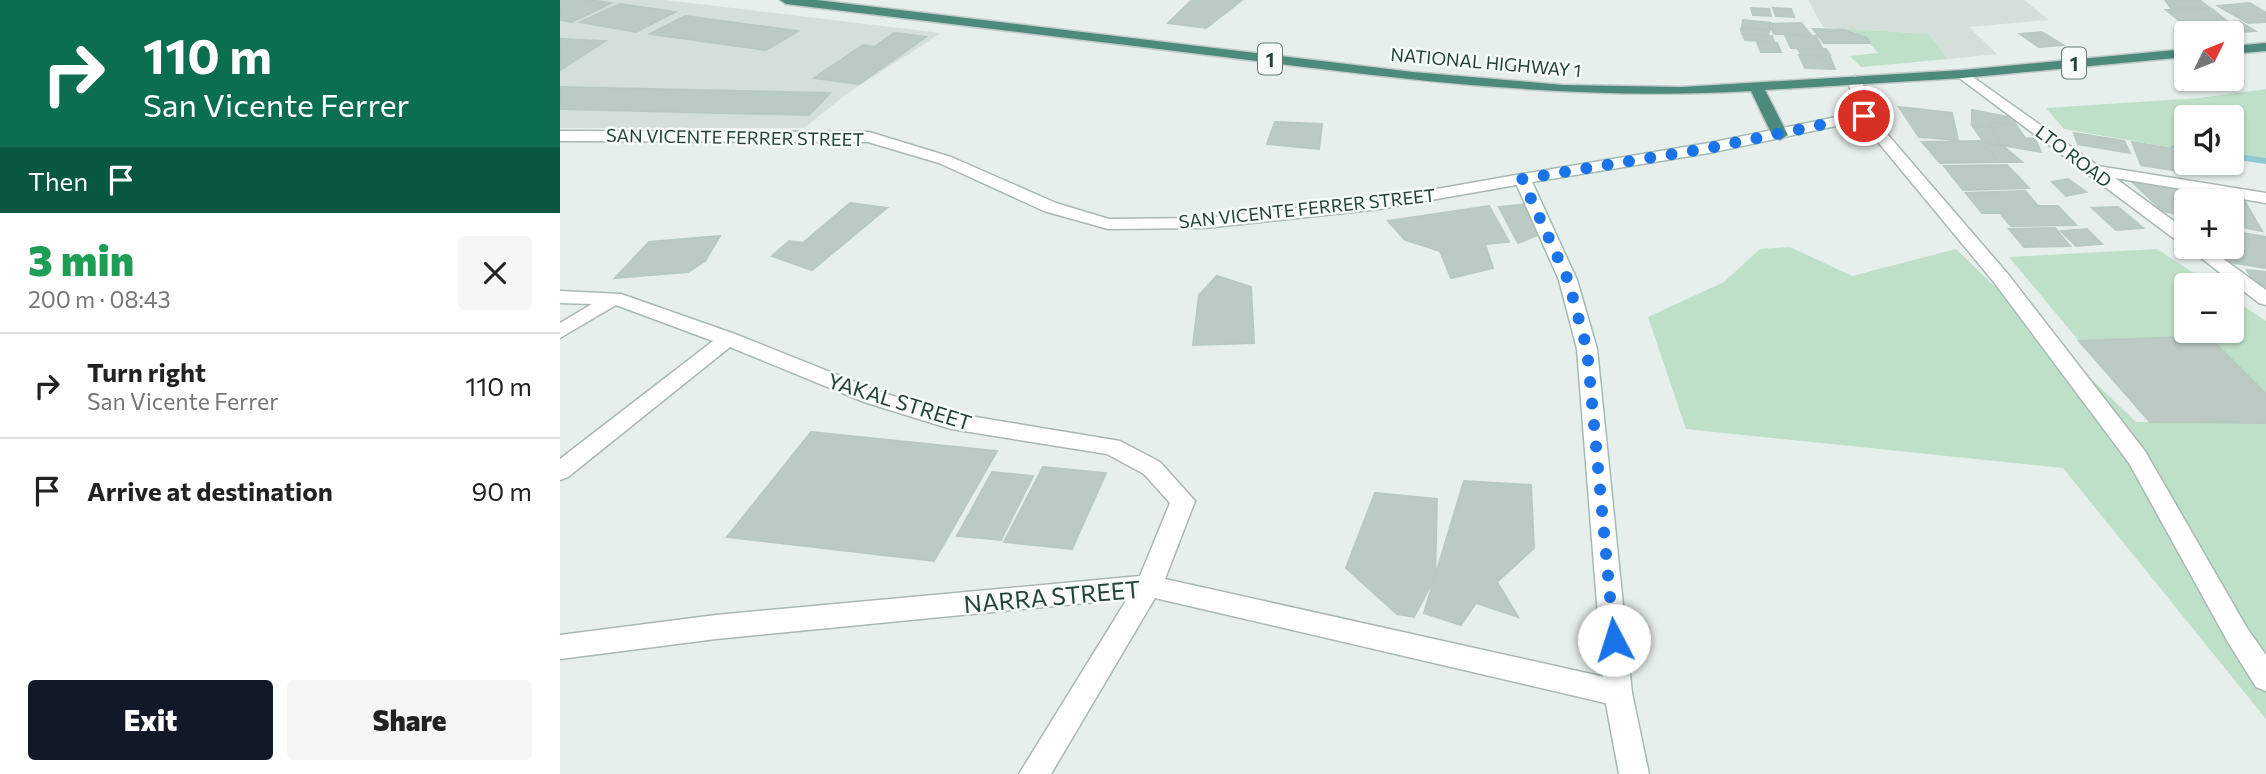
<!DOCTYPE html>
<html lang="en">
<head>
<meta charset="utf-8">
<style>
  body { margin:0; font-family:Commissioner,sans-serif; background:#f6f6f6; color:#222; height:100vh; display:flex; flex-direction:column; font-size:26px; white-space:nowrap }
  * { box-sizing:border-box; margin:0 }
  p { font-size:23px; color:#767676 }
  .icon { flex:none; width:38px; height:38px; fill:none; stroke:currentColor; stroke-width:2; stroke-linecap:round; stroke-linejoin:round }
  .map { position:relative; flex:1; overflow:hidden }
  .panel { display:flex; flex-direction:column; background:#fff; width:560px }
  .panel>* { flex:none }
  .banner { background:#0b6e4f; color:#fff; overflow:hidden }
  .needle { width:46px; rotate:47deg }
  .tools { position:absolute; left:1614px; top:21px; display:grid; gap:14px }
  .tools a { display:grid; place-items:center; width:70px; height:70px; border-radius:7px; background:#fff; box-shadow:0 2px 5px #0004; font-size:35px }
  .pin { position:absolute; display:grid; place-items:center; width:60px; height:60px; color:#fff; margin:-30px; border:4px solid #fff; border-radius:50%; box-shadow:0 2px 7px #0007 }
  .me { position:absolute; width:77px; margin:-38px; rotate:355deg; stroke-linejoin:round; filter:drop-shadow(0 0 5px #0008) }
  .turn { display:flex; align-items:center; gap:24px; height:147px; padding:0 28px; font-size:32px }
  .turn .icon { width:91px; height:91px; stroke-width:2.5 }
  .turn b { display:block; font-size:49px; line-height:60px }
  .then { display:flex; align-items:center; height:66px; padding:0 28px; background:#0003; gap:14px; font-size:26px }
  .round { display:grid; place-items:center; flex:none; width:74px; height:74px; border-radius:7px; background:#f6f6f6 }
  .headline { display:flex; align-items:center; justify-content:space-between; height:119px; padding:0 28px }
  h1 { font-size:42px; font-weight:800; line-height:52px; color:#1e9e55 }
  .cta { display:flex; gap:14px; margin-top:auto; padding:14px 28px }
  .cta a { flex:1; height:80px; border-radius:7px; background:#111827; color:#fff; font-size:28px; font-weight:800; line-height:80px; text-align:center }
  .cta a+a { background:#f6f6f6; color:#222 }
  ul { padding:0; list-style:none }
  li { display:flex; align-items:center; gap:21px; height:105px; padding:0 28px; border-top:2px solid #e0e0e0 }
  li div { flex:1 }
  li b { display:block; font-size:26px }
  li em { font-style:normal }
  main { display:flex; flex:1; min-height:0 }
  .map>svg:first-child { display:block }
</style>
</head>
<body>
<main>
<section class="panel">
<div class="banner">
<div class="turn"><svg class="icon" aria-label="right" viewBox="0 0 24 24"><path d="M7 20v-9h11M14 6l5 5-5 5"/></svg><div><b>110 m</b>San Vicente Ferrer</div></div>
<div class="then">Then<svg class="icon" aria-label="arrive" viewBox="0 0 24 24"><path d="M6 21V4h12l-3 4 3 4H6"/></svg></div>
</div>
<div class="headline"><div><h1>3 min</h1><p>200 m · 08:43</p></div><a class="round"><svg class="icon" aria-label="close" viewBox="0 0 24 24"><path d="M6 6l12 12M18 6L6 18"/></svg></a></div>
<ul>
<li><svg class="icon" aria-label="right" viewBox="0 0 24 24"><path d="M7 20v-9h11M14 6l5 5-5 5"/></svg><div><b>Turn right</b><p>San Vicente Ferrer</p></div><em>110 m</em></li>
<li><svg class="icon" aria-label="arrive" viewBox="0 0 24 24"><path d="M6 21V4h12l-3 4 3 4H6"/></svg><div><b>Arrive at destination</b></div><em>90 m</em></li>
</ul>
<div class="cta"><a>Exit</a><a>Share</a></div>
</section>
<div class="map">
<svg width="1706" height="774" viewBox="0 0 1706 774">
  <rect width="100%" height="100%" fill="#e6efeb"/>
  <!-- built -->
  <path fill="#d4dfda" d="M 0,0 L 105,0 L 381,33 L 288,93 L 244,128 L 0,128 Z
    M 1248,0 L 1464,0 L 1489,20 L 1409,27 L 1437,54 L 1388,59 L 1367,34 L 1263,27 Z"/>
  <!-- green -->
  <path fill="#bfe0c8" d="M 1263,27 L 1368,34 L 1388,59 L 1301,67 L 1290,56 L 1318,53 C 1300,31 1292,30 1263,27 Z
    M 1706,89 L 1706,163 L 1671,157 L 1671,117 L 1626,117 L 1626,150 L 1504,129 L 1486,108 L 1639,98 Z
    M 1230,247 L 1292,276 L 1396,249 L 1576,422 L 1706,423 L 1706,719 L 1503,468 L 1126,429 L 1088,317 L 1164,282 L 1200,249 Z
    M 1597,249 L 1652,285 L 1626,285 L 1626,331 L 1671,331 L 1671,298 L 1706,321 L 1706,394 L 1648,337 L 1519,341 L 1449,257 Z"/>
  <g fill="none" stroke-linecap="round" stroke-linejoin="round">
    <!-- stream -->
    <path fill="#8ec9d4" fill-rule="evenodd" d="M 1614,145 L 1626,147 L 1626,153 L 1611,150 L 1609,148 Z
      M 1671,153 L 1706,158 L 1706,164 L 1671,159 Z"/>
  </g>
  <!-- building -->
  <path fill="#bbcac4" stroke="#b8c9c2" stroke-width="2" d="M 0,0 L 29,0 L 51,3 L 12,22 L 0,20 Z
    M 632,0 L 682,0 L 646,28 L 608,23 Z
    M 1605,0 L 1639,0 L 1650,8 L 1611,8 Z
    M 1690,3 L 1706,13 L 1706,22 L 1688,23 L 1658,6 Z
    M 60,4 L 115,12 L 76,32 L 20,22 Z
    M 1191,8 L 1209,9 L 1211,16 L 1193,15 Z
    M 1213,8 L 1231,9 L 1234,17 L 1216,16 Z
    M 1652,9 L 1678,30 L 1635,33 L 1606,10 Z
    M 125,16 L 238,31 L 206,50 L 90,34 Z
    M 1183,20 L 1211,23 L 1210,30 L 1182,27 Z
    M 1679,21 L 1695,31 L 1682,32 L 1672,22 Z
    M 1241,23 L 1251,35 L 1214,34 L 1210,24 Z
    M 1181,29 L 1210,30 L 1208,35 L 1182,34 Z
    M 1253,29 L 1284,30 L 1307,38 L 1310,43 L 1264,43 Z
    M 1482,32 L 1503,45 L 1479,47 L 1460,34 Z
    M 334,33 L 366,37 L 299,84 L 254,78 L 303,45 L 314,47 Z
    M 1183,35 L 1212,36 L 1214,42 L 1185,40 Z
    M 1225,35 L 1256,36 L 1262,48 L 1231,48 Z
    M 0,39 L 45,41 L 0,70 Z
    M 1197,42 L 1217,43 L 1221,52 L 1201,52 Z
    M 1238,49 L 1266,49 L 1270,55 L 1241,54 Z
    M 1239,55 L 1270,57 L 1275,69 L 1245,68 Z
    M 0,87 L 270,93 L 249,115 L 0,109 Z
    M 1339,107 L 1392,113 L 1398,140 L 1359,137 Z
    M 1412,110 L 1453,118 L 1456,125 L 1430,122 L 1433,127 L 1412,123 Z
    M 715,122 L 762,124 L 759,149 L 707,144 Z
    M 1430,122 L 1456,125 L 1465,138 L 1475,139 L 1481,152 L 1442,145 Z
    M 1412,125 L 1431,128 L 1440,144 L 1425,144 Z
    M 1514,133 L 1564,141 L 1570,153 L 1518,144 Z
    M 1420,141 L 1439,162 L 1380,163 L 1362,142 Z
    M 1572,142 L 1626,151 L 1626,163 L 1632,163 L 1637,174 L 1581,165 Z
    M 1424,145 L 1442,145 L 1462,162 L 1439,162 Z
    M 1447,165 L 1469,188 L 1403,190 L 1384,166 Z
    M 1567,177 L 1681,195 L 1702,231 L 1671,225 L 1671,201 L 1626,201 L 1626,216 L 1603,211 Z
    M 1508,179 L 1526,192 L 1506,196 L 1492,182 Z
    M 1465,191 L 1478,206 L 1498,206 L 1516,225 L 1451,226 L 1440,213 L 1422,213 L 1406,193 Z
    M 290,203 L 327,208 L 252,270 L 212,256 L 229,241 L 243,243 Z
    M 967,204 L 978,235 L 958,243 L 939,207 Z
    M 929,206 L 949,242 L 925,244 L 933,268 L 891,278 L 880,251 L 845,240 L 828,221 Z
    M 1558,207 L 1583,228 L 1556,230 L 1532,208 Z
    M 1495,228 L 1510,246 L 1464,247 L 1449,229 Z
    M 1527,229 L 1542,244 L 1516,246 L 1501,231 Z
    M 1671,231 L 1706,237 L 1706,268 L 1662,261 L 1655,247 L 1671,247 Z
    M 160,236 L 145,261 L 128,272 L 55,278 L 89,242 Z
    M 1687,270 L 1706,272 L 1706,287 L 1691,277 Z
    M 657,276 L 691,287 L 694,343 L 633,345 L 639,295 Z
    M 1648,336 L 1706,394 L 1706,423 L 1590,422 L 1519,341 Z
    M 251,432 L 437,451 L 374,561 L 167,537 Z
    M 483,467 L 546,473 L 512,549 L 444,542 Z
    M 432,472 L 473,476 L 441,540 L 397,536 Z
    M 904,481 L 971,485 L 974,548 L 937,582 L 958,617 L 916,603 L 901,625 L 864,613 Z
    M 815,493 L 877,499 L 875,577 L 854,617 L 837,614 L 786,568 Z"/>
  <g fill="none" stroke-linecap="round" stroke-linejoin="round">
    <!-- minor casing -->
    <g stroke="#a8b8b2" stroke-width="3">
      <path id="minor" d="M 1403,70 L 1538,166 L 1706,193 L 1706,203 L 1555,178 L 1626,230 L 1626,244 L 1620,243 L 1398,77 L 1396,74 Z
        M 1304,112 L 1309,113 L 1447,273 L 1585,451 L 1687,628 L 1706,655 L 1706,691 L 1696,687 L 1669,644 L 1569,463 L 1433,281 L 1299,119 L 1297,116 L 1299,113 Z
        M 1627,247 L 1647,247 L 1706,290 L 1706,305 L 1699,303 Z
        M 0,291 L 61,294 L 175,334 L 320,392 L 391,413 L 560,441 L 600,462 L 635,501 L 605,579 L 1058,680 L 1068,684 L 1072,693 L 1068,702 L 1058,706 L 595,598 L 491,774 L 459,774 L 567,599 L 156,639 L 0,659 L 0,635 L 156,615 L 580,576 L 610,503 L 584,474 L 547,454 L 391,429 L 304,402 L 170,347 L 8,477 L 0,480 L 0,459 L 153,341 L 56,305 L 0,338 L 0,323 L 32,304 L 0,303 Z"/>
    </g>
    <!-- tertiary casing -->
    <g stroke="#a8b8b2" stroke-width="3">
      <path id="tertiary" d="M 0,131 L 309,132 L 391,157 L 496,203 L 549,219 L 645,218 L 820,199 L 962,174 L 970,179 L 962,184 L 820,209 L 645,228 L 548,229 L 484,211 L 379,163 L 308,142 L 0,141 Z"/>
    </g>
    <!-- secondary casing -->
    <g stroke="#a4bbb3" stroke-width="3">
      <path id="secondary" d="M 1295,76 L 1302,80 L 1311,116 L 1309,119 L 1149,153 L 972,182 L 1017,280 L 1037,349 L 1072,693 L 1089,774 L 1059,774 L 1044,693 L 1017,349 L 999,280 L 954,179 L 962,174 L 1149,143 L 1296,113 L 1288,80 Z"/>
    </g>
    <!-- trunk casing -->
    <g stroke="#c2cac8" stroke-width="3">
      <path id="trunk" d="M 220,0 L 257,0 L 853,72 L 1003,85 L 1122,87 L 1403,70 L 1626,49 L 1626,57 L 1403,78 L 1205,90 L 1228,135 L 1220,140 L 1212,135 L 1191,91 C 1022,101 856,81 689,60 C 535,41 380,23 226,4 Z
        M 1706,43 L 1706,51 L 1671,54 L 1671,46 Z"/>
    </g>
    <!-- minor -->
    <use href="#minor" fill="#fff" fill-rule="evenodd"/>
    <!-- tertiary -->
    <use href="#tertiary" fill="#fff" fill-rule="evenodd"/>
    <!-- secondary -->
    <use href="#secondary" fill="#fff" fill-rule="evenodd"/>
    <!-- trunk -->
    <use href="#trunk" fill="#4c8a7c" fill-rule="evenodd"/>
  </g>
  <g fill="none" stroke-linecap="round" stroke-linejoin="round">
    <!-- route -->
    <path stroke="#1a73e8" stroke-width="12" stroke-dasharray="0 21.6" d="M 1054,640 L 1027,349 L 1008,280 L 962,179 L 1149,148 L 1304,116"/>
  </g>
  <g text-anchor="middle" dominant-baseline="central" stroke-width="5" stroke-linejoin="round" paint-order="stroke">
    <!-- far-street labels -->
    <g font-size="18" fill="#24423a" stroke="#f7fbf9">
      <text transform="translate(926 62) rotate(5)">NATIONAL HIGHWAY 1</text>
      <text transform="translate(175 137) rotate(1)">SAN VICENTE FERRER STREET</text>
      <text transform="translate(1514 156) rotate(37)">LTO ROAD</text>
      <text transform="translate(747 208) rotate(-6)">SAN VICENTE FERRER STREET</text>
    </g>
    <!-- shield labels -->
    <g fill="#f7fbf9" stroke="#637a73" stroke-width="2">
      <rect x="698" y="43.5" width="24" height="31" rx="5"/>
      <rect x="1502" y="47.5" width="24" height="31" rx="5"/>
    </g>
    <g font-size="19" font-weight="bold" fill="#24423a">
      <text x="710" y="59">1</text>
      <text x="1514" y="63">1</text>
    </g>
    <!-- street labels -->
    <g font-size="21" fill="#24423a" stroke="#f7fbf9">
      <text transform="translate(340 401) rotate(17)">YAKAL STREET</text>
    </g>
    <!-- near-street labels -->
    <g font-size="24" fill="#24423a" stroke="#f7fbf9">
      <text transform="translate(492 596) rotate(-5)">NARRA STREET</text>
    </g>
  </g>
</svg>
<div class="tools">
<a><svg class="needle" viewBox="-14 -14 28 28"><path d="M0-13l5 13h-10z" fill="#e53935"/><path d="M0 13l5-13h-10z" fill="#767676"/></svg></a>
<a><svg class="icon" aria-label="sound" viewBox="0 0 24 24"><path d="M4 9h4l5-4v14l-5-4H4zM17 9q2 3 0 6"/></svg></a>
<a>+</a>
<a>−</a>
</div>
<div class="pin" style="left:1304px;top:116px;background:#d93025"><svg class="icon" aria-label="arrive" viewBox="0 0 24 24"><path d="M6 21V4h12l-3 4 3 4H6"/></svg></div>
<svg class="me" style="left:1054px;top:640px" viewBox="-20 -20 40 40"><circle r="19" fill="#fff"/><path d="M0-13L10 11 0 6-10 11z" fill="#1a73e8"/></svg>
</div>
</main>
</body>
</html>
